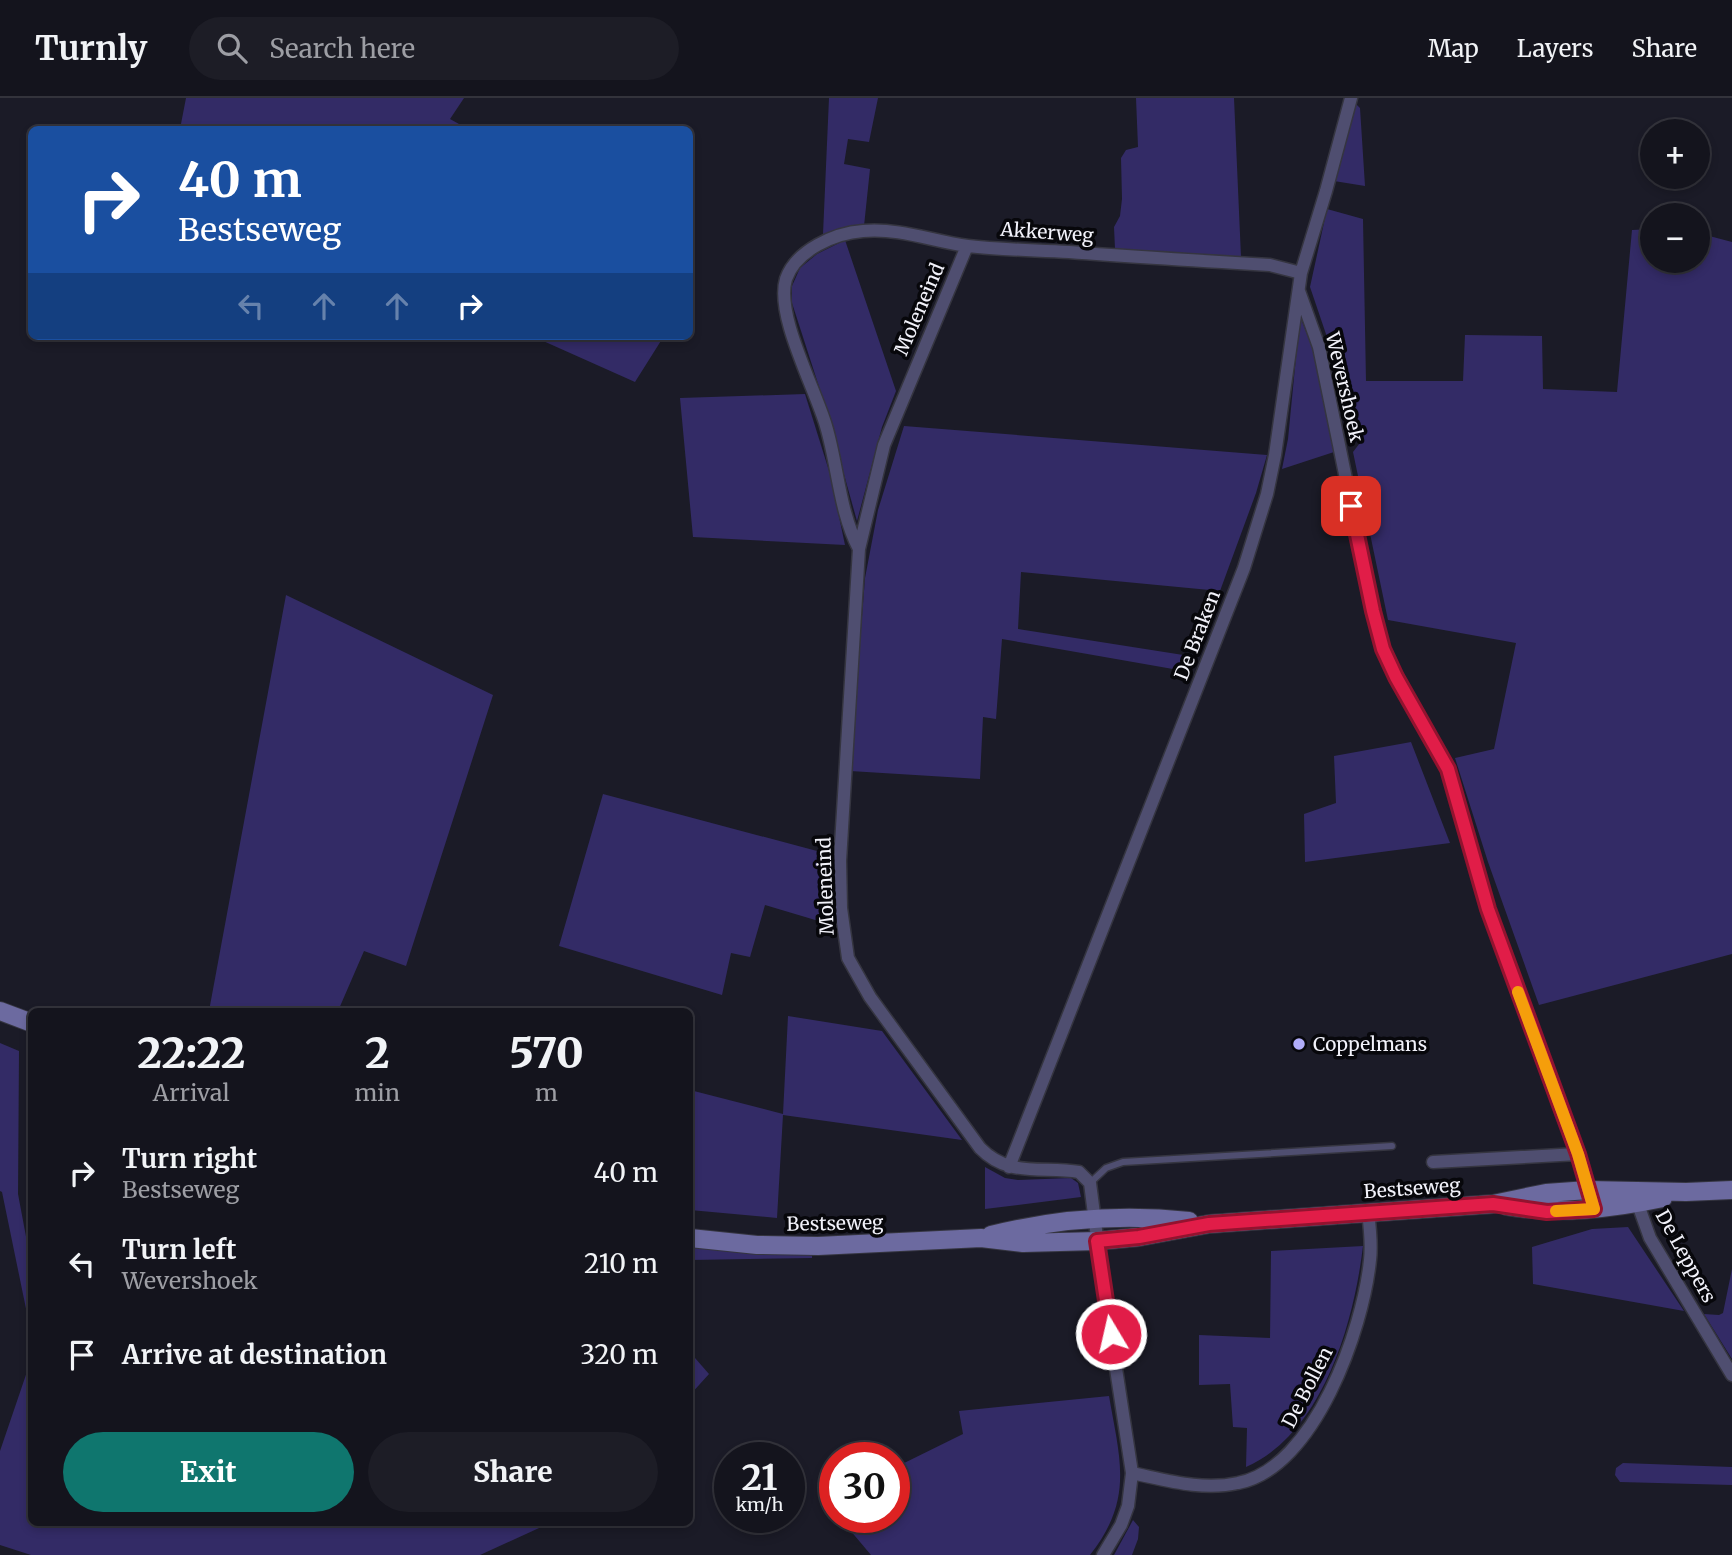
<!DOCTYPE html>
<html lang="en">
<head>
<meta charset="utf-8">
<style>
  body { margin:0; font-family:Merriweather,serif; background:#1d1d26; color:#f1f3f6; height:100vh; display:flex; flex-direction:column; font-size:26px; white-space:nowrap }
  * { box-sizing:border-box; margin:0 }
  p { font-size:23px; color:#9d9ea4 }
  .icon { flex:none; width:38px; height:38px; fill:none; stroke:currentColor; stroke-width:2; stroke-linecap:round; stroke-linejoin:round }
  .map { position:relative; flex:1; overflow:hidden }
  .side { position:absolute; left:28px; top:910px; width:665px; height:518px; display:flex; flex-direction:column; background:#14141d; border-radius:10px; box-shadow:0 4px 10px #0003,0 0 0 2px #33333b }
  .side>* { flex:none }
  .top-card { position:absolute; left:28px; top:28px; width:665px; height:214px; border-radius:10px; box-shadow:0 4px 10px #0003,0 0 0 2px #33333b; background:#1a4fa0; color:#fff; overflow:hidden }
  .controls { position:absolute; left:1640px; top:21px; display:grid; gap:14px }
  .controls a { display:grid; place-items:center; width:70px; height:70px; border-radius:50%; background:#14141d; box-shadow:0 4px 10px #0003,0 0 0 2px #33333b; font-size:35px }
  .speed { position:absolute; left:714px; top:1344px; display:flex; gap:14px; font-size:35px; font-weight:700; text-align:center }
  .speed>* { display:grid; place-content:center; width:91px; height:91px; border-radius:50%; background:#14141d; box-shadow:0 4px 10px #0003,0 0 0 2px #33333b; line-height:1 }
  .speed small { font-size:18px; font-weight:400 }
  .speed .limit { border:10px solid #d22; background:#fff; color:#111 }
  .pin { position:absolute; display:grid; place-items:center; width:60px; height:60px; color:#fff; margin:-30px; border-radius:14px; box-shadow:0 4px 10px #0006 }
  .me { position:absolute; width:77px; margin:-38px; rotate:351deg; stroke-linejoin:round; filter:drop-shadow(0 0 5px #0008) }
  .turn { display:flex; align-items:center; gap:24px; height:147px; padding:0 35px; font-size:32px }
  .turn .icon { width:91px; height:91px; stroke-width:2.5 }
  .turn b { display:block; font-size:49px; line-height:60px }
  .lanes { display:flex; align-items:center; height:66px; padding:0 35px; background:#0003; justify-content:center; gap:35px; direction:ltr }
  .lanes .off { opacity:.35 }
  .eta { display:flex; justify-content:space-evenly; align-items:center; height:119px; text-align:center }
  .eta b { font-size:42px; font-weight:800; line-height:49px }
  .action { display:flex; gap:14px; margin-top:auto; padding:14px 35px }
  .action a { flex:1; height:80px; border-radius:42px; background:#0f766e; color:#fff; font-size:28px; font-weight:800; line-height:80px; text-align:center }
  .action a+a { background:#1d1d26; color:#f1f3f6 }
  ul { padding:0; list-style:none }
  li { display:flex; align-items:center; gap:21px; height:91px; padding:0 35px }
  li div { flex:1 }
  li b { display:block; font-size:26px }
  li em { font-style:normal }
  header { display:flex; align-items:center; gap:42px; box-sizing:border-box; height:98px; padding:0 35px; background:#14141d; border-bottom:2px solid #33333b }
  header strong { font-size:33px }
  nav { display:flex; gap:38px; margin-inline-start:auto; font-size:24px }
  .search { width:490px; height:63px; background:#1d1d26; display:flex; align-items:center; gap:18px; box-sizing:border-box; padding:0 24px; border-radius:38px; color:#9d9ea4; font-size:26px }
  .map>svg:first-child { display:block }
</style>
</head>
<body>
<header>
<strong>Turnly</strong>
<div class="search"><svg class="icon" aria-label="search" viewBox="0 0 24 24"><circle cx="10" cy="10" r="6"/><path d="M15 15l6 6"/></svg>Search here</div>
<nav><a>Map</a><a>Layers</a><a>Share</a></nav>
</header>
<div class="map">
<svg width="1732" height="1457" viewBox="0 0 1732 1457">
  <rect width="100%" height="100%" fill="#1b1b27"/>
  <!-- green -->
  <path fill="#332b66" d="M 186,0 L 464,0 L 450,21 L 468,31 L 180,31 Z
    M 829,0 L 878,0 L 869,44 L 848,41 L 844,66 L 870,71 L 864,128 L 823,136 Z
    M 1136,0 L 1234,0 L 1241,159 L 1115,151 L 1114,129 L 1120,118 L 1122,101 L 1121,60 L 1126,52 L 1138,49 Z
    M 1355,5 L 1360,10 L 1365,88 L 1334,83 Z
    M 1327,111 L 1363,121 L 1366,283 L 1463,283 L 1465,237 L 1542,238 L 1543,291 L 1617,294 L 1632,132 L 1652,131 L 1652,163 L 1698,163 L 1698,135 L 1732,144 L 1732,856 L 1539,907 L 1488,764 L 1455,660 L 1494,651 L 1516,545 L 1388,522 L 1353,354 L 1363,341 L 1352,346 L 1328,242 L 1310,189 Z
    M 845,142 L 896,293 L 882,329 L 857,423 L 823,301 L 792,205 L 792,188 L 800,170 L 817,156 Z
    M 1300,218 L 1312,249 L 1334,354 L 1282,371 L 1288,341 Z
    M 532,238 L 664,238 L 635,284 Z
    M 805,296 L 830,376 L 845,447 L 693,439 L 680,300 Z
    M 904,328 L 1267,357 L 1256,395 L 1220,493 L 1021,474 L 1018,531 L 1196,559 L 1190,574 L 1002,541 L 996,621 L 983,619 L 980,681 L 850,673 L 865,480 L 878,412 Z
    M 286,497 L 493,597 L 406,868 L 364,853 L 338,913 L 209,913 Z
    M 1411,644 L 1450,745 L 1305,764 L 1304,716 L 1336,705 L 1334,658 Z
    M 603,696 L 817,753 L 831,755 L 832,827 L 765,807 L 750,859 L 731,855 L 722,897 L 559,848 Z
    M 788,918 L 882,933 L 962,1042 L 783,1017 L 777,1120 L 690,1112 L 690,992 L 783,1016 Z
    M 0,945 L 19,953 L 18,1096 L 31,1165 L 31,1235 L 2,1094 L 0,1093 Z
    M 985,1069 L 1005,1080 L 1018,1082 L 1071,1080 L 1078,1085 L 1081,1099 L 985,1111 Z
    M 1628,1129 L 1684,1213 L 1533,1186 L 1532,1149 L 1592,1131 Z
    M 690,1148 L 812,1153 L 812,1160 L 690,1162 Z
    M 1363,1148 C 1354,1224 1323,1335 1246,1369 L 1247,1330 L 1233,1329 L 1230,1286 L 1199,1287 L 1199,1237 L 1270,1240 L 1271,1153 Z
    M 1732,1171 L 1732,1261 L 1704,1216 L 1719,1217 L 1723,1215 Z
    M 695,1260 L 709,1276 L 690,1297 L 690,1264 Z
    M 31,1262 L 32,1424 L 550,1425 L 480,1457 L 31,1457 L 0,1447 L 0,1353 Z
    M 1109,1298 C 1120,1362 1134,1401 1090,1457 L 871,1457 L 839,1419 L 894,1419 L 894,1370 L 963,1336 L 959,1313 Z
    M 1623,1365 L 1732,1369 L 1732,1387 L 1620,1384 L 1615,1377 L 1616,1370 Z
    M 1133,1422 L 1139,1429 L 1138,1441 L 1132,1457 L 1114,1457 Z"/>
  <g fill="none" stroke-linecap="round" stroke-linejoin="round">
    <!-- service casing -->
    <g stroke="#353540" stroke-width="9">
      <path id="service" d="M 1090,1085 L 1106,1070 L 1123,1064 L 1392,1048"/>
    </g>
    <!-- minor casing -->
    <g stroke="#353540" stroke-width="15">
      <path id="minor" d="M 967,148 L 884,347 L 859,451 L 840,763 L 841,810 L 848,860 L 870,899 L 980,1050 C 1009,1080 1042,1068 1079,1074 L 1090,1085 L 1103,1186 L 1132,1375 L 1128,1408 L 1121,1427 L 1103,1457
        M 1299,193 L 1319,249 L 1373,513 L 1383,551 L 1396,579 L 1448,671 L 1488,811 L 1578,1056 L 1594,1111
        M 859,451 C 839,413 838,368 826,328 C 815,290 775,217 786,181 C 796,152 835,135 863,133 C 902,130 931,143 968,148 C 1001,152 1035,152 1069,154 C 1136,159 1203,163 1270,167 L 1301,175
        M 1433,1064 L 1578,1056
        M 1009,1069 L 1244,470 L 1267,396 L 1275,357 L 1301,175 L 1326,93 L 1351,0
        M 1635,1098 L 1650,1140 L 1732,1277
        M 1132,1375 C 1166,1382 1202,1393 1238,1385 C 1315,1370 1363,1231 1370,1162 C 1372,1146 1370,1130 1368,1114"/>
    </g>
    <!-- secondary casing -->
    <g stroke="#353540" stroke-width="20">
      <path id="secondary" d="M 0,913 L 32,925
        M 1506,1108 C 1559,1117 1611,1111 1663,1100
        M 991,1137 C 1055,1121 1124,1116 1189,1123
        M 690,1140 L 757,1147 L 818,1148 L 981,1140 L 1023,1145 L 1097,1143 L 1139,1139 L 1209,1126 L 1493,1106 L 1546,1095 L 1588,1092 L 1686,1094 L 1732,1092"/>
    </g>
    <!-- service -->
    <use href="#service" stroke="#4f4e70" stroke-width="6"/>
    <!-- minor -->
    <use href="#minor" stroke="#4f4e70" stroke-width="12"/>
    <!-- secondary -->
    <use href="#secondary" stroke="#6c6aa0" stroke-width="18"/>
  </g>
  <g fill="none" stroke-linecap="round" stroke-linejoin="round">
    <!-- route casing -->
    <g stroke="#92132f" stroke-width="18">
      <path id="route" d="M 1111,1236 L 1097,1143 L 1139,1139 L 1209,1126 L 1493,1106 L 1547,1114 L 1594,1111 L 1578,1056 L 1488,811 L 1448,671 L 1396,579 L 1383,551 L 1373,513 L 1351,408"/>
    </g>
    <!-- route -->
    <use href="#route" stroke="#e11d48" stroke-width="12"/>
    <!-- slow -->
    <path stroke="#f59e0b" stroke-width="12" d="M 1518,894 L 1578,1056 L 1594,1111 L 1556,1113"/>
  </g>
  <!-- markers -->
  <circle fill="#b1adfa" stroke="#07070b" stroke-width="2.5" cx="1299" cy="946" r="7"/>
  <g text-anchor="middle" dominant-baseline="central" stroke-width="7" stroke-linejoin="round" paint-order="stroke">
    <!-- street labels -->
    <g font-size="19" fill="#f2f2fa" stroke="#07070b">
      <text transform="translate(1047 134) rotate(4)">Akkerweg</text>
      <text transform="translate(919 211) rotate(-67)">Moleneind</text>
      <text transform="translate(1345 289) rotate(77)">Wevershoek</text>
      <text transform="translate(1197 537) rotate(-69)">De Braken</text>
      <text transform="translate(825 788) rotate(-92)">Moleneind</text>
      <text transform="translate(1412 1090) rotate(-4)">Bestseweg</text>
      <text transform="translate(835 1125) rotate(-1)">Bestseweg</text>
      <text transform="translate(1686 1158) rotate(61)">De Leppers</text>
      <text transform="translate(1307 1289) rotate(-63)">De Bollen</text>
    </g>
    <!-- poi labels -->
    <g font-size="19" fill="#f2f2fa" stroke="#07070b" text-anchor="start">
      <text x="1313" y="946">Coppelmans</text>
    </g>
  </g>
</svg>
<div class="controls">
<a>+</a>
<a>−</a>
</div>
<div class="speed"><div>21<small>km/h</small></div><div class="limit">30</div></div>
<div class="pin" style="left:1351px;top:408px;background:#d93025"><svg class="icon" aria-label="arrive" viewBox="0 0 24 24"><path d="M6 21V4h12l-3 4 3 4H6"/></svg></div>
<svg class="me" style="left:1111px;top:1236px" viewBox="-20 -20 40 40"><circle r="17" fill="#e11d48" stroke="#fff" stroke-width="3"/><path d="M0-11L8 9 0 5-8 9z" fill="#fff"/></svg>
<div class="top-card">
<div class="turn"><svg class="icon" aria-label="right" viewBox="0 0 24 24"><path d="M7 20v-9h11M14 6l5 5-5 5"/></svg><div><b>40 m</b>Bestseweg</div></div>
<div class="lanes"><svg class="icon off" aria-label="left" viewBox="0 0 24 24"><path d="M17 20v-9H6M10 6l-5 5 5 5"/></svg><svg class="icon off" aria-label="ahead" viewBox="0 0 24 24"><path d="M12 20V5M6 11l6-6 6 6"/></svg><svg class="icon off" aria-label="ahead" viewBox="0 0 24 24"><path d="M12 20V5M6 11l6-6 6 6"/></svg><svg class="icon" aria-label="right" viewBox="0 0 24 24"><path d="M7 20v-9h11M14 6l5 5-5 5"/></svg></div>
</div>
<section class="side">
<div class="eta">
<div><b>22:22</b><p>Arrival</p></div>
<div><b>2</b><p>min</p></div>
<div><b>570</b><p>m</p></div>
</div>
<ul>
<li><svg class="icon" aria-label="right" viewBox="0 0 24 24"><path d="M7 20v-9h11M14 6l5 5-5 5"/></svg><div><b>Turn right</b><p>Bestseweg</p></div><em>40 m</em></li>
<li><svg class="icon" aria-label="left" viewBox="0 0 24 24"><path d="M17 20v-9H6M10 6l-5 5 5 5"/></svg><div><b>Turn left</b><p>Wevershoek</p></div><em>210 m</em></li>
<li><svg class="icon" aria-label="arrive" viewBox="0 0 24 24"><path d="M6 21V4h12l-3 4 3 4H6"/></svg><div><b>Arrive at destination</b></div><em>320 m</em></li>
</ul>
<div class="action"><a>Exit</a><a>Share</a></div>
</section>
</div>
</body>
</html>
